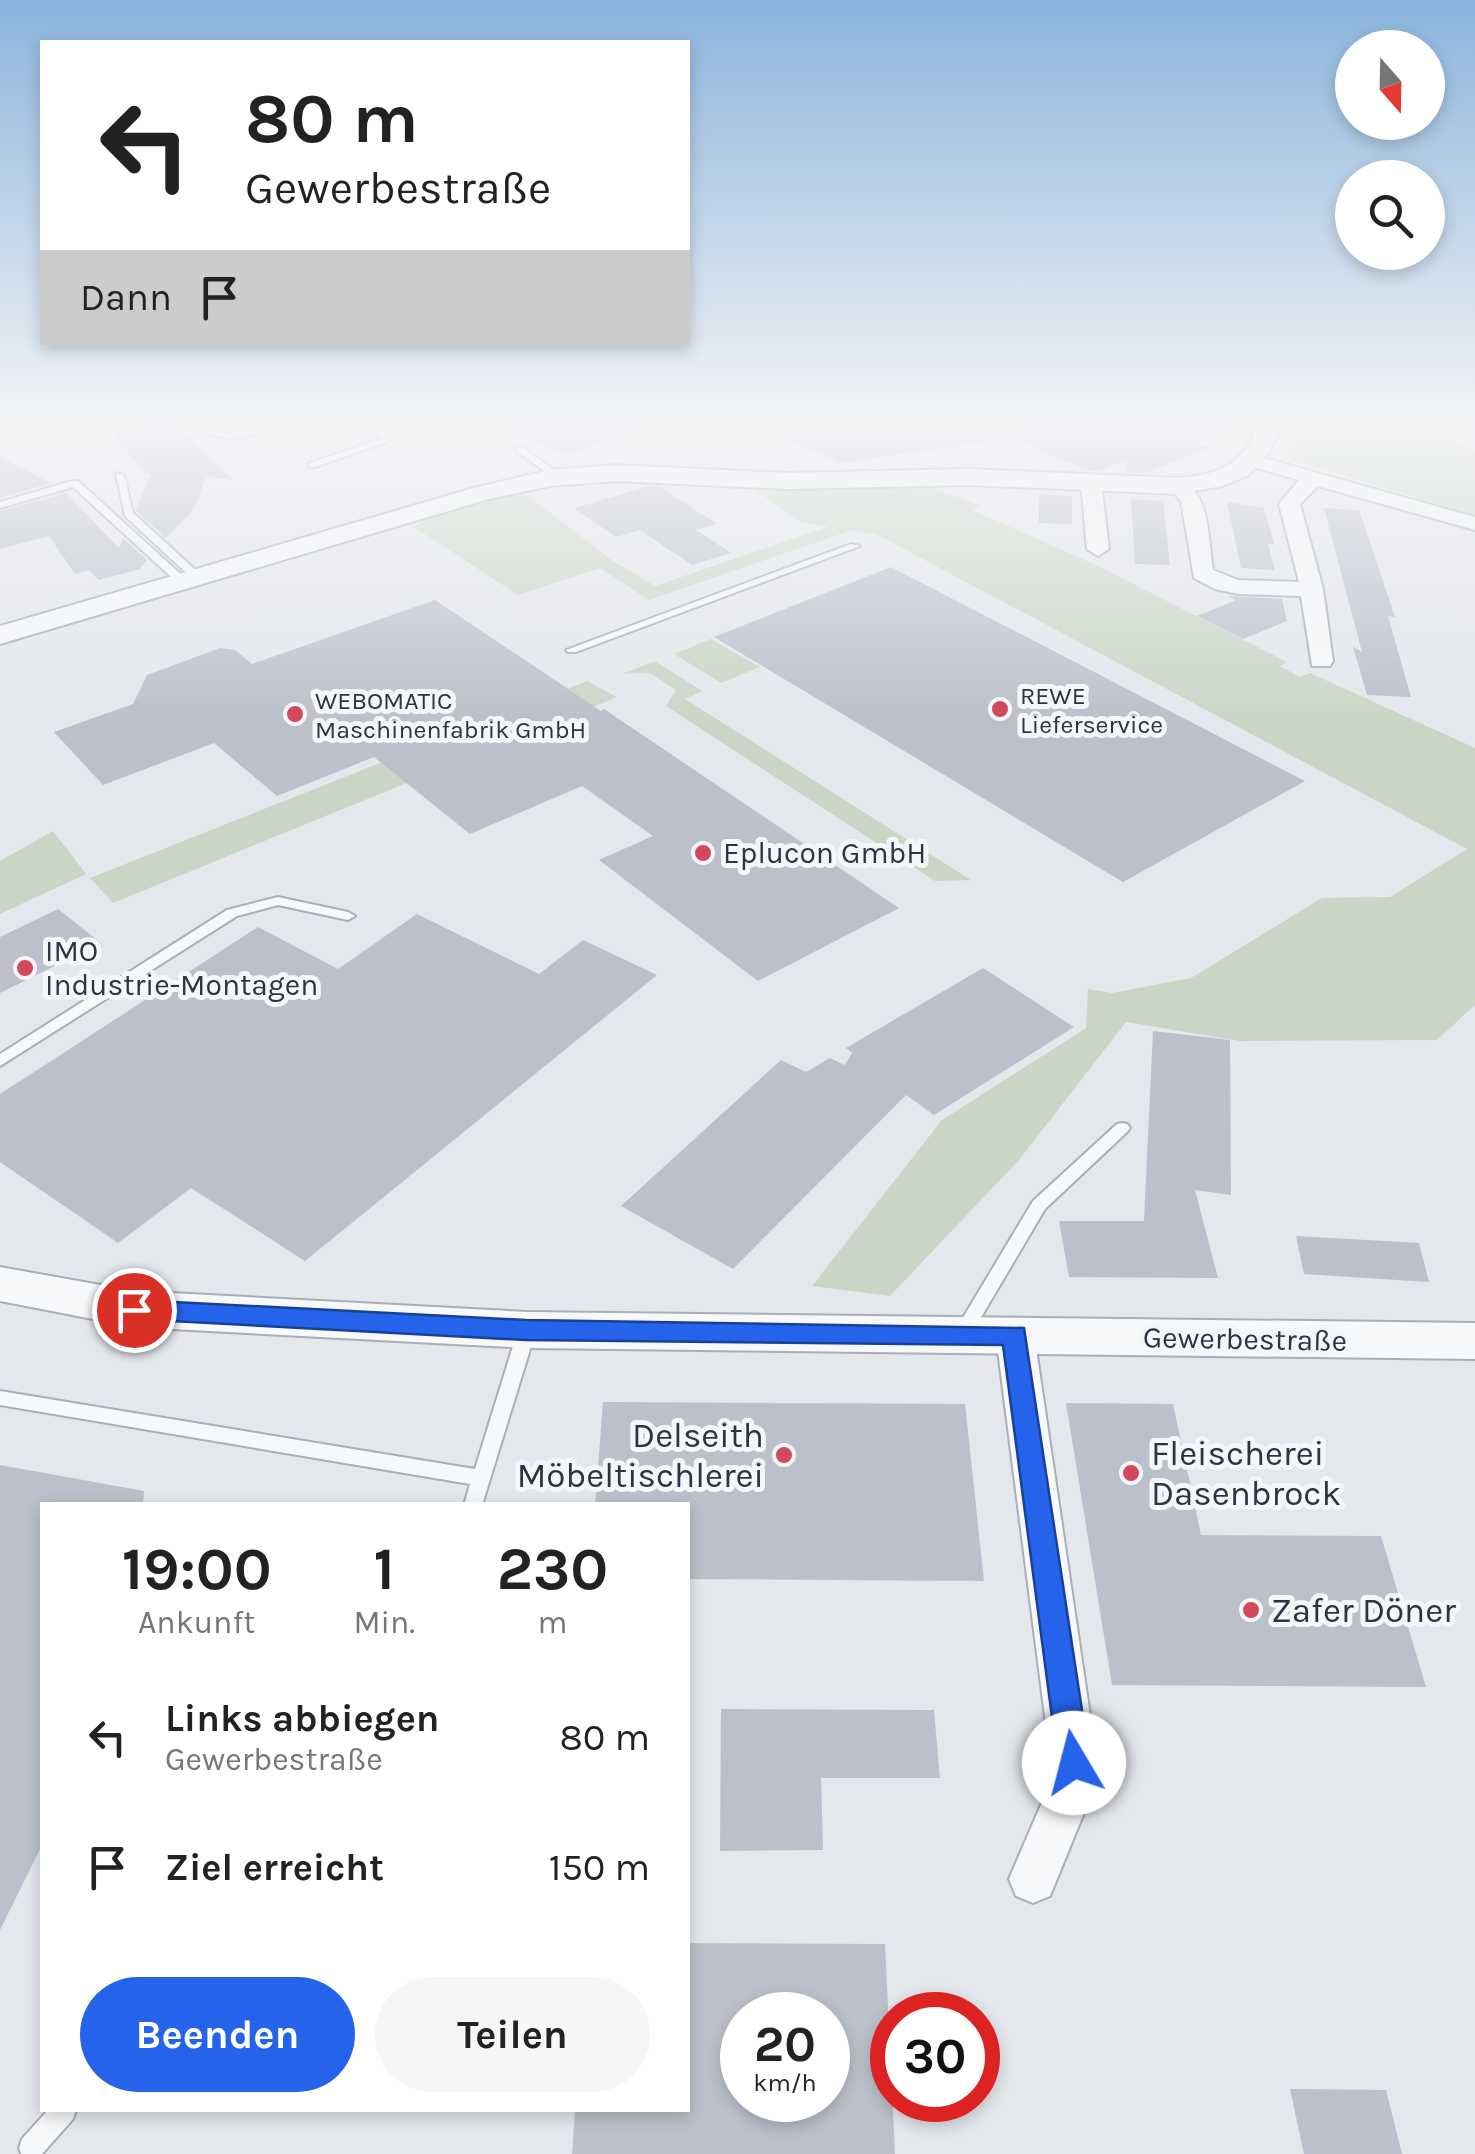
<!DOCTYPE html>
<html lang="de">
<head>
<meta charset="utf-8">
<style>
  body { margin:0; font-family:Karla,sans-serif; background:#f6f6f6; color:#222; height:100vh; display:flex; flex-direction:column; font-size:38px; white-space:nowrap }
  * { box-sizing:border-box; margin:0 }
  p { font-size:32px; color:#767676 }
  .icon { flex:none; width:55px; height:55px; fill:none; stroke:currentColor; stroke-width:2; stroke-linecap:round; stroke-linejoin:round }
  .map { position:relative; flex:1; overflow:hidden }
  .details { position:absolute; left:40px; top:1502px; width:650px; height:610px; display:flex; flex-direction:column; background:#fff; border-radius:0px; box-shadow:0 5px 15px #0003 }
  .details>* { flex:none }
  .top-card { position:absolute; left:40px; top:40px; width:650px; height:305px; border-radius:0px; box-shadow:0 5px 15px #0003; background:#fff; color:#222; overflow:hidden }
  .needle { width:65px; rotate:160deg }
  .tools { position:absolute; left:1335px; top:30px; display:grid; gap:20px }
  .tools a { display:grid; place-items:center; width:110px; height:110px; border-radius:50%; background:#fff; box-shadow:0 5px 15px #0003; font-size:50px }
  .speed { position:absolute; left:720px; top:1992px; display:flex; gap:20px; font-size:50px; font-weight:700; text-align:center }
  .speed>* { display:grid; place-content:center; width:130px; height:130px; border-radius:50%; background:#fff; box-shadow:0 5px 15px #0003; line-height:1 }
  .speed small { font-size:25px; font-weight:400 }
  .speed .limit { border:15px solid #d22; background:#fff; color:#111 }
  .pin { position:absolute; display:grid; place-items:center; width:85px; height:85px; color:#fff; margin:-42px; border:5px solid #fff; border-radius:50%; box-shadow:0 2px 10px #0007 }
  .me { position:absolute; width:110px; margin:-55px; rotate:352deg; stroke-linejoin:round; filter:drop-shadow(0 0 8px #0008) }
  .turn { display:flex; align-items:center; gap:35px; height:210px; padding:0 40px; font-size:45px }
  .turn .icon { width:130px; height:130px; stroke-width:2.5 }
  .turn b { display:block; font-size:70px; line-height:85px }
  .then { display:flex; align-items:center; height:95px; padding:0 40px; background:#0003; gap:20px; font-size:38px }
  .eta { display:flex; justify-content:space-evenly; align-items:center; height:170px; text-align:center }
  .eta b { font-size:60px; font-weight:700; line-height:70px }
  .action { display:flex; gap:20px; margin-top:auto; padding:20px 40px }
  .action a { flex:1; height:115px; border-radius:60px; background:#2563eb; color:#fff; font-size:40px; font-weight:700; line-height:115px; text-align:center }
  .action a+a { background:#f6f6f6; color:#222 }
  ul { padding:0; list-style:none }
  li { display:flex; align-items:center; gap:30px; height:130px; padding:0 40px }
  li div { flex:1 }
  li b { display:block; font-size:38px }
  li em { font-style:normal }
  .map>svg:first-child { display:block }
</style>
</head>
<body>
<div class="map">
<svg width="1475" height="2154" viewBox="0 0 1475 2154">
  <rect width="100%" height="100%" fill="#e4e7ec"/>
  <!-- green -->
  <path fill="#c9d6c5" d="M 1296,420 L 1417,420 L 1475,452 L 1475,515 L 1292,460 L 1286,454 Z
    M 928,486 L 981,506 L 972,510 L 1096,565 L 1287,662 L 1280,666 L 1300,677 L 1310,673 L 1475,748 L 1475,1005 L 1437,1040 L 1240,1041 L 1126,1022 L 1019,1160 L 890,1296 L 812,1286 L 942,1120 L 1086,1028 L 1088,989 L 1112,993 L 1191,978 L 1322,898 L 1390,897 L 1467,849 L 876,534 L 852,530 L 649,600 L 600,568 L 518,595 L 414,527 L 429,517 L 523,492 L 613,561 L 655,586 L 828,527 L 802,522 L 752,488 Z
    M 711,639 L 760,667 L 721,683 L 674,654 Z
    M 655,661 L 702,691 L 685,699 L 971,880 L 935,881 L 666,706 L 676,690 L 650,673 L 622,674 Z
    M 587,681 L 617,697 L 113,903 L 90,878 Z
    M 53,831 L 86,874 L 0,914 L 0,861 Z"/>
  <!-- building -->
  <path fill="#bbc0ca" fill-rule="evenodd" d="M 159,420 L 173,424 L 234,480 L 206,477 L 194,509 L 166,538 L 136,511 L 151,474 L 145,473 L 112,434 Z
    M 495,420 L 654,420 L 655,424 L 566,455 Z
    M 749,420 L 1251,420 L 1252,422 L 1198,443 L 1210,448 L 1144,473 L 1127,472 L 1126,461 L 1099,471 L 1086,470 L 1012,438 L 840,463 Z
    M 0,456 L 51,483 L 0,498 Z
    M 650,486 L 660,487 L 717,524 L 696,530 L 731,553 L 692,565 L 640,530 L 616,537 L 574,508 Z
    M 66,493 L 119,548 L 123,538 L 147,560 L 140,569 L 99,580 L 89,570 L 75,574 L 49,536 L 0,549 L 0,511 Z
    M 1039,494 L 1072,496 L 1072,524 L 1039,523 Z
    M 1131,499 L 1163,501 L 1170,565 L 1135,564 Z
    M 1227,502 L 1264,508 L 1274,544 L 1268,544 L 1275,570 L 1241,568 Z
    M 1324,508 L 1359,510 L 1395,617 L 1388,616 L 1411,697 L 1367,695 L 1353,647 L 1362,652 Z
    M 891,567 L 1305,781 L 1123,882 L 714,637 Z
    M 1228,596 L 1282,599 L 1287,621 L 1243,639 L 1197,616 L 1236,600 Z
    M 435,600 L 601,711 L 604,709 L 899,908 L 758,981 L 599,860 L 653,836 L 582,786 L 470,834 L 374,757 L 277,796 L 214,743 L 103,785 L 54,732 L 133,704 L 147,675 L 220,648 L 235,650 L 252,664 Z
    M 58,909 L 101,943 L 0,993 L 0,937 Z
    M 417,914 L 539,974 L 583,940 L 657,975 L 305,1261 L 191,1188 L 118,1243 L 0,1162 L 0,1094 L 258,927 L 338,969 Z
    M 983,968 L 1074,1027 L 934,1115 L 906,1095 L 733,1269 L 621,1206 L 781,1060 L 806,1072 L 830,1058 L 845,1065 L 852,1053 L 846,1048 Z
    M 1153,1031 L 1230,1040 L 1231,1195 L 1195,1190 L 1218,1278 L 1069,1277 L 1059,1221 L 1144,1221 Z
    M 1296,1236 L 1419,1243 L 1429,1282 L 1304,1274 Z
    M 603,1402 L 965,1404 L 984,1581 L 688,1579 L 688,1505 L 595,1505 Z
    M 1066,1403 L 1173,1404 L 1201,1535 L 1381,1536 L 1426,1687 L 1112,1685 Z
    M 0,1465 L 144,1491 L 143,1505 L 42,1505 L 42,1845 L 0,1930 Z
    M 721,1709 L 934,1710 L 940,1778 L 821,1778 L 823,1850 L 720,1851 Z
    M 688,1943 L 885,1944 L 895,2154 L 572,2154 L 575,2110 L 688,2110 ZM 742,2015 L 828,2015 L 828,2100 L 742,2100 Z
    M 1290,2089 L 1386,2090 L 1402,2154 L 1304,2154 Z"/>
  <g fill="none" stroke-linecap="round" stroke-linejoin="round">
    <!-- service casing -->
    <g stroke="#a9aeb7" stroke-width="4">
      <path id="service" d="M 178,420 C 194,420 206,432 223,433 C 248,435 270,420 294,420 C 257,439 213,447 178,420 Z
        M 354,420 L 365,420 L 397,438 L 315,467 L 309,467 L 309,463 L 384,438 Z
        M 1454,420 L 1465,420 L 1475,425 L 1475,432 Z
        M 516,447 L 522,447 L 564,477 L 556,479 L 516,451 Z
        M 116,473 L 124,475 L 133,513 L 202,576 L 202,580 L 194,580 L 125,516 Z
        M 72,481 L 78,481 L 187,580 L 187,584 L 179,584 L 73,487 L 0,508 L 0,502 Z
        M 851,544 L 860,546 L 576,652 L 568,652 L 566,650 Z
        M 278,897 L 348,912 L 355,916 L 348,920 L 278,905 L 237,916 L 0,1066 L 0,1054 L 227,910 Z
        M 1122,1123 L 1127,1124 L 1130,1128 L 1127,1132 L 1045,1209 L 970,1336 L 964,1338 L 958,1336 L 955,1331 L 1033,1201 L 1117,1124 Z
        M 527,1323 L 533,1325 L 536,1330 L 482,1505 L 464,1505 L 470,1484 L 0,1405 L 0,1391 L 475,1469 L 518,1330 L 521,1325 Z
        M 48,2110 L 76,2110 L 73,2119 L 42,2154 L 21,2154 L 19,2148 L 22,2139 Z"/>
    </g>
    <!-- minor casing -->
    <g stroke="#a9aeb7" stroke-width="4">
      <path id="minor" d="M 1253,455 L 1475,517 L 1475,530 L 1318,486 L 1300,504 L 1323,589 L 1333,661 L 1330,666 L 1312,666 L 1301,596 L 1238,594 L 1215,589 L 1194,578 L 1181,501 L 1168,486 L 1178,480 C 1211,490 1208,541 1213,570 L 1238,580 L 1299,582 L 1279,504 L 1299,480 L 1246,465 L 1246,457 Z
        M 1091,476 L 1101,482 L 1109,549 L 1098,556 L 1087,549 L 1081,482 Z
        M 1015,1320 L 1028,1325 L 1034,1335 L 1097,1763 L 1095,1786 L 1050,1896 L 1033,1903 L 1016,1896 L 1009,1879 L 1049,1786 L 1051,1763 L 996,1335 L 1002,1325 Z"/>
    </g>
    <!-- tertiary casing -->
    <g stroke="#a9aeb7" stroke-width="4">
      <path id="tertiary" d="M 1260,420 L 1284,420 L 1269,452 L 1247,476 L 1222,486 L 1178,494 L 968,485 L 788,489 L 616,481 L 550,486 L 489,499 L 0,644 L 0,626 L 474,488 L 550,470 L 616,465 L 788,473 L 968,469 L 1178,478 C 1225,473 1242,465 1260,420 Z
        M 0,1267 L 134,1291 L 527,1312 L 1475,1323 L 1475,1359 L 527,1348 L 134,1327 L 0,1301 Z"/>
    </g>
    <!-- service -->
    <use href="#service" fill="#f7f8fa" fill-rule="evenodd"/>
    <!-- minor -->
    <use href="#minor" fill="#f7f8fa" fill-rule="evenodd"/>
    <!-- tertiary -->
    <use href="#tertiary" fill="#f7f8fa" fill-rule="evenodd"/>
  </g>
  <!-- sky -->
  <linearGradient id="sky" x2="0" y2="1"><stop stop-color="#8bb4dd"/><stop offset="0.58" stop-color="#f3f4f6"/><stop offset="1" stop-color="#f3f4f6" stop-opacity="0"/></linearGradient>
  <rect width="1475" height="722" fill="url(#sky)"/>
  <!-- route -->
  <path fill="#2563eb" stroke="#184099" stroke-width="2.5" d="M 134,1300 L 526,1320 L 1024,1328 L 1090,1763 L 1085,1774 L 1074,1778 L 1063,1774 L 1058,1763 L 1003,1345 L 526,1340 L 134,1319 L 125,1317 L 121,1310 L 125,1302 Z"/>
  <!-- markers -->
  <g fill="#d1495b" stroke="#f4f6f9" stroke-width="4">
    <circle cx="1000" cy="709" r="10"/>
    <circle cx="295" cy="714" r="10"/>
    <circle cx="703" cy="853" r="10"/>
    <circle cx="25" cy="968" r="10"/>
    <circle cx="784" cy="1455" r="10"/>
    <circle cx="1131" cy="1473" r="10"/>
    <circle cx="1251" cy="1610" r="10"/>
  </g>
  <g text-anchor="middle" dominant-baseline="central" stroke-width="10" stroke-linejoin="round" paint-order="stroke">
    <!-- far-poi labels -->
    <g font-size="25" fill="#2b3445" stroke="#f4f6f9" text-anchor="start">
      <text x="1020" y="695">REWE<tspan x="1020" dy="29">Lieferservice</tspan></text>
      <text x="315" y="700">WEBOMATIC<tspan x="315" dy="29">Maschinenfabrik GmbH</tspan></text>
    </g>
    <!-- poi labels -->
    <g font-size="30" fill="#2b3445" stroke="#f4f6f9" text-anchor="start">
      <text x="723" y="853">Eplucon GmbH</text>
      <text x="45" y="951">IMO<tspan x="45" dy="34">Industrie-Montagen</tspan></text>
    </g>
    <!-- street labels -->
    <g font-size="30" fill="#2b3445" stroke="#f4f6f9">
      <text transform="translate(1245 1339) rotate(1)">Gewerbestraße</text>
    </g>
    <!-- near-poi labels -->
    <g font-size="35" fill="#2b3445" stroke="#f4f6f9" text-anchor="start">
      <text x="764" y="1435" text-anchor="end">Delseith<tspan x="764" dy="40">Möbeltischlerei</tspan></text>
      <text x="1151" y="1453">Fleischerei<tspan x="1151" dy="40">Dasenbrock</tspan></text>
      <text x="1271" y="1610">Zafer Döner</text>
    </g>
  </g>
</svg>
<div class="tools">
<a><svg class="needle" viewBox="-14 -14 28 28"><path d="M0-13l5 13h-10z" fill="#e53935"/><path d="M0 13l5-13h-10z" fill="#767676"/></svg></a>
<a><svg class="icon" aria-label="search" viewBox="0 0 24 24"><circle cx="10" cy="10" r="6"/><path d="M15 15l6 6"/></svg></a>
</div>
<div class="speed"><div>20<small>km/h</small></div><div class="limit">30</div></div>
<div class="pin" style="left:134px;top:1310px;background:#d93025"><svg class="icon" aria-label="arrive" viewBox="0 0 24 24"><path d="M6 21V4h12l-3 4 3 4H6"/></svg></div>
<svg class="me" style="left:1074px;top:1763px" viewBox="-20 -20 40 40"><circle r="19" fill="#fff"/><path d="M0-13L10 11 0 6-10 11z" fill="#2563eb"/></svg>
<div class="top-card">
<div class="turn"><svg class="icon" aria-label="left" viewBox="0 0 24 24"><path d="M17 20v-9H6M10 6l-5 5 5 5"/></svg><div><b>80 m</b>Gewerbestraße</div></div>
<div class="then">Dann<svg class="icon" aria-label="arrive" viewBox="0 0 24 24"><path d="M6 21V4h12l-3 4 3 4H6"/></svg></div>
</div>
<section class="details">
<div class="eta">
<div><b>19:00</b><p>Ankunft</p></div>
<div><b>1</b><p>Min.</p></div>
<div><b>230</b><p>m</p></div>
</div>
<ul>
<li><svg class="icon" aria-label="left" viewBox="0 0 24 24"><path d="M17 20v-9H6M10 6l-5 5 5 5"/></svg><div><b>Links abbiegen</b><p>Gewerbestraße</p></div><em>80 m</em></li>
<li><svg class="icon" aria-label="arrive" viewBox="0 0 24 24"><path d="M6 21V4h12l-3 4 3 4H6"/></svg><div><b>Ziel erreicht</b></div><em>150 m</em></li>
</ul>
<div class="action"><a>Beenden</a><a>Teilen</a></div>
</section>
</div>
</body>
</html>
